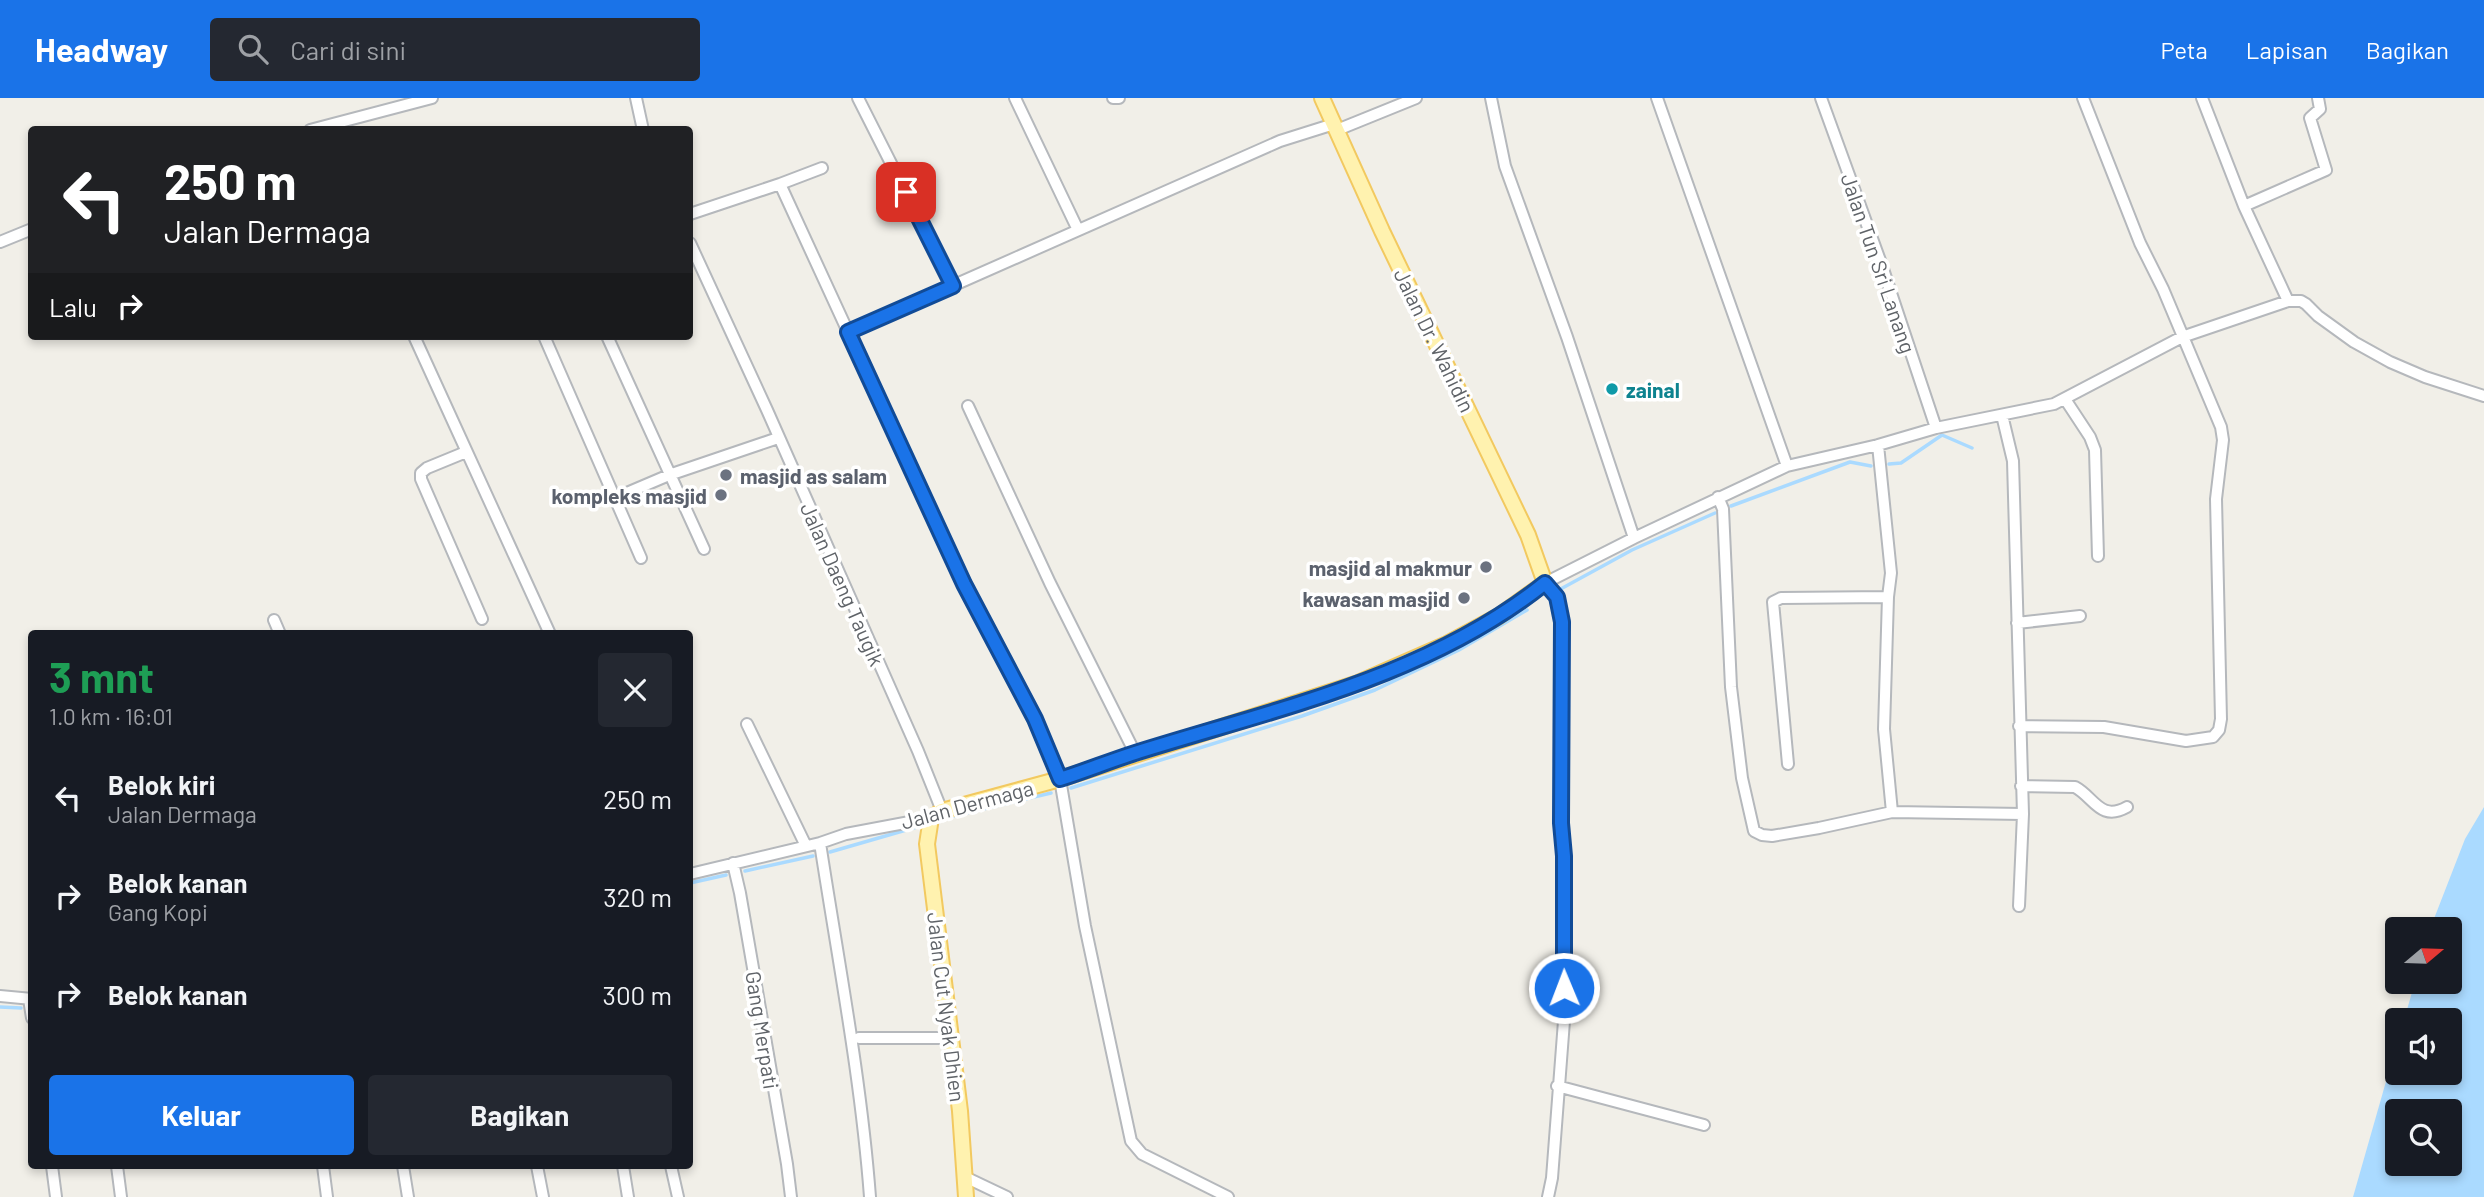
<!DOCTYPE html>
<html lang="id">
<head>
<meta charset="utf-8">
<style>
  body { margin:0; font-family:Barlow,sans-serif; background:#242831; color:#f1f3f6; height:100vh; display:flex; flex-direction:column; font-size:26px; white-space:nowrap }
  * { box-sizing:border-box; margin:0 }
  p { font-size:23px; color:#9ea1a6 }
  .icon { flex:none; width:38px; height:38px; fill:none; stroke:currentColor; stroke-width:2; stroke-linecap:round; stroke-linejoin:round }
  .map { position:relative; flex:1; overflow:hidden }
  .panel { position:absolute; left:28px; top:532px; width:665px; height:539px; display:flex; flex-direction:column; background:#171b24; border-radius:7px; box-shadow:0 4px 10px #0003 }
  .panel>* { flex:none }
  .top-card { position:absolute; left:28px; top:28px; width:665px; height:214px; border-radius:7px; box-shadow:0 4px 10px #0003; background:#202124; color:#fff; overflow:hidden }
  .needle { width:46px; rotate:71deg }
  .fabs { position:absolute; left:2385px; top:819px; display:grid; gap:14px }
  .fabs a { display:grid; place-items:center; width:77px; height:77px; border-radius:7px; background:#171b24; box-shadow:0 4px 10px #0003; font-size:35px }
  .pin { position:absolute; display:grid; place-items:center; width:60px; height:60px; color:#fff; margin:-30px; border-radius:14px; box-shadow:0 4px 10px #0006 }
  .me { position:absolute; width:77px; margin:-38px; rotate:359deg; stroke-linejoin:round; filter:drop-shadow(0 0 5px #0008) }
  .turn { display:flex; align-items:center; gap:24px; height:147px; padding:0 21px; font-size:32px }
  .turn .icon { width:91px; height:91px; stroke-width:2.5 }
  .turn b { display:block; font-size:49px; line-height:60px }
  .then { display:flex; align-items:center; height:66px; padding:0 21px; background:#0003; gap:14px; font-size:26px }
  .round { display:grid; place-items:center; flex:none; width:74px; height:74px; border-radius:7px; background:#242831 }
  .head { display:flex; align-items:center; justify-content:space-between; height:119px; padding:0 21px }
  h1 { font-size:42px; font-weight:700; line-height:52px; color:#1e9e55 }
  .button { display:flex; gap:14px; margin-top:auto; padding:14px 21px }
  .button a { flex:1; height:80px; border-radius:7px; background:#1a73e8; color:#fff; font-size:28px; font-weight:700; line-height:80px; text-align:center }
  .button a+a { background:#242831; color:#f1f3f6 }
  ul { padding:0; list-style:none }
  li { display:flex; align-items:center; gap:21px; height:98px; padding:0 21px }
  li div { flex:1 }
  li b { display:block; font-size:26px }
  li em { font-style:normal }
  header { display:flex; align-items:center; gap:42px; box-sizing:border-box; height:98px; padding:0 35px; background:#1a73e8; color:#fff }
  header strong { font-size:33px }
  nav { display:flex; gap:38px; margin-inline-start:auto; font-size:24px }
  .search { width:490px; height:63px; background:#242831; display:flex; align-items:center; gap:18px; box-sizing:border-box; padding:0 24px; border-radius:7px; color:#9ea1a6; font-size:26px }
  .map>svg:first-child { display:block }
</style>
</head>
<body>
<header>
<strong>Headway</strong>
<div class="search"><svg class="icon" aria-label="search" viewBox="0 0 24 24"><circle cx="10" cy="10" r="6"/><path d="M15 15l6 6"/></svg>Cari di sini</div>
<nav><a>Peta</a><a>Lapisan</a><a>Bagikan</a></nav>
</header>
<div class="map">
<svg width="2484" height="1099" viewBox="0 0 2484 1099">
  <rect width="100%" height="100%" fill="#f1efe8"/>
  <!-- water -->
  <path fill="#aadaff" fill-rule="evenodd" d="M 2484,709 L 2484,1099 L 2353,1099 L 2397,945 L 2398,975 L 2450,975 L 2450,922 L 2404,922 L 2415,884 L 2450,884 L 2450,831 L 2430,831 L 2465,741 ZM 2398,1013 L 2450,1013 L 2450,1066 L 2398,1066 Z"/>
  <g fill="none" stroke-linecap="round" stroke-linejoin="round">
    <!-- stream -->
    <path stroke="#aadaff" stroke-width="3.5" d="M 1889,366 L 1901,365 L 1942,337 L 1972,350
      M 1731,408 L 1850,364 L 1871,368
      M 1557,493 L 1632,452 L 1715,415
      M 1071,690 L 1302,618 L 1375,592 L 1459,552 L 1527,512
      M 941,721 L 1051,695
      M 830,754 L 920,728
      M 745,773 L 813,758
      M 690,785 L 726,777
      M 0,909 L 21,910"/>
    <!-- minor casing -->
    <g stroke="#b5b8bc" stroke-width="14">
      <path id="minor" d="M 636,0 L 643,32
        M 858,0 L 953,188
        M 1015,0 L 1078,132
        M 1113,0 L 1119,0
        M 1491,0 L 1505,68 L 1567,239 L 1634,440
        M 1657,0 L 1787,368
        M 1821,0 L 1882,168 L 1936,330
        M 2202,0 L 2244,108 L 2288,203
        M 310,32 L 432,0
        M 1337,32 L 1416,0
        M 780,86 L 964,486 L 1021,593 L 1060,681 L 1085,828 L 1131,1043 L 1142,1056 L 1228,1099
        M 2244,108 L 2326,72 L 2310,20 L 2320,11 L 2318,0
        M 690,116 L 780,86 L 822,70
        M 0,144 L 32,131
        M 690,145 L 767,312 L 918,653 L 942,713
        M 848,234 L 1280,43 L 1334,26
        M 414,238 L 550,536
        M 544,238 L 641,460
        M 607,238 L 704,451
        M 2065,301 L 2090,339 L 2095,352 L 2098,458
        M 968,308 L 1050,485 L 1135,655
        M 2002,317 L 2013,363 L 2023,716 L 2019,808
        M 1878,347 L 1891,475 L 1888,499 L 1884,631 L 1892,714
        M 466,354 L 427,370 L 421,375 L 421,381 L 482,521
        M 1718,399 L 1723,411 L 1731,589 L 1742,680 L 1754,733 L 1762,737 L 1772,738 L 1819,730 L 1892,714 L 2023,716
        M 615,400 L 669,377 L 778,340
        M 274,522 L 280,536
        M 2017,525 L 2080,518
        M 747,626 L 806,748
        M 2019,628 L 2104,629 L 2186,643 L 2213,639 L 2219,632 L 2221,621 L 2216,401 L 2223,342 L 2221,329 L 2163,191 L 2140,145 L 2083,0
        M 1788,666 L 1773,504 L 1781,500 L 1888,499
        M 2021,688 L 2075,689 C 2094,699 2100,724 2127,709
        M 820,745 C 838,862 861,980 870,1099
        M 733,765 L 740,795 L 787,1066 L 791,1099
        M 690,776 L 820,745 L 846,736 L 931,720
        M 0,898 L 32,901
        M 29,901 L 32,920
        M 859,940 L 951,940
        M 1557,988 L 1704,1027
        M 52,1068 L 56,1099
        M 117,1068 L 121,1099
        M 323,1068 L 327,1099
        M 403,1068 L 408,1099
        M 537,1068 L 543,1099
        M 623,1068 L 628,1099
        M 671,1068 L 678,1099
        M 965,1079 L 1007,1099
        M 1548,1099 L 1552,1080 L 1565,910 L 1564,758 L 1561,725 L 1561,525 L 1557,499 L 1545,485 L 1634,440 L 1787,368 L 1878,347 L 1936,330 L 2054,306 L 2182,239 L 2288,203 L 2301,203 L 2306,206 L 2318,218 L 2354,244 L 2390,264 L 2425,279 L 2484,298"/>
    </g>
    <!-- major casing -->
    <g stroke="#f2c960" stroke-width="18">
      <path id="major" d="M 966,1099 L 960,1013 L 927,746 L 931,720 L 942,713 L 1060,681 L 1358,585 L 1447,546 L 1499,518 L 1545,485 L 1528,437 L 1382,133 L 1322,0"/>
    </g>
    <!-- minor -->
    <use href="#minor" stroke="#fff" stroke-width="10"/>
    <!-- major -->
    <use href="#major" stroke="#fff2af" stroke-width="14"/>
  </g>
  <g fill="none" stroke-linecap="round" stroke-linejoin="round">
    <!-- route casing -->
    <g stroke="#114b97" stroke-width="18">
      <path id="route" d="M 906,94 L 953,188 L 848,234 L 964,486 L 1035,621 L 1060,681 C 1085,673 1110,663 1135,655 C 1275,611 1428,579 1545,485 L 1557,499 L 1562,524 L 1561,725 L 1564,758 L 1564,890"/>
    </g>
    <!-- route -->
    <use href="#route" stroke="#1a73e8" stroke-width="12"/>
  </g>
  <!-- markers -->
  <circle fill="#0f9aa8" stroke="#fff" stroke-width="2.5" cx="1612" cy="291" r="7"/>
  <g fill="#6b7280" stroke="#fff" stroke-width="2.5">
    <circle cx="726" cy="377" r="7"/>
    <circle cx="721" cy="397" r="7"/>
    <circle cx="1486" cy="469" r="7"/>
    <circle cx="1464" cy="500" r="7"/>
  </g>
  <g text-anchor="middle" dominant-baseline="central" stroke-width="7" stroke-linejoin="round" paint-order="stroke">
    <!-- street labels -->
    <g font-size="21" fill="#5f6368" stroke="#fff">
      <text transform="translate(1879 165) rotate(71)">Jalan Tun Sri Lanang</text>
      <text transform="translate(1435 242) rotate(64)">Jalan Dr. Wahidin</text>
      <text transform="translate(843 486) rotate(66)">Jalan Daeng Taugik</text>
      <text transform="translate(967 706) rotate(-15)">Jalan Dermaga</text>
      <text transform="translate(947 909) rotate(83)">Jalan Cut Nyak Dhien</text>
      <text transform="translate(763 932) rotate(81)">Gang Merpati</text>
    </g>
    <!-- culture labels -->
    <g font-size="21" font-weight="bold" fill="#0d838f" stroke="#fff" text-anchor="start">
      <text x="1626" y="291">zainal</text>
    </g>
    <!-- worship labels -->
    <g font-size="21" font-weight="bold" fill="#5b616d" stroke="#fff" text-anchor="end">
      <text x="740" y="377" text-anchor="start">masjid as salam</text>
      <text x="707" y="397">kompleks masjid</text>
      <text x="1472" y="469">masjid al makmur</text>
      <text x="1450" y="500">kawasan masjid</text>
    </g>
  </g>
</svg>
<div class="fabs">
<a><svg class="needle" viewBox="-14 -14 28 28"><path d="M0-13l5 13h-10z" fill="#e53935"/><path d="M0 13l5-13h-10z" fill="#9ea1a6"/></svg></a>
<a><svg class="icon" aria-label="sound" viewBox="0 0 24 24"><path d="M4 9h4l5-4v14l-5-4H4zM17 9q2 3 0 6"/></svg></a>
<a><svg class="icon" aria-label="search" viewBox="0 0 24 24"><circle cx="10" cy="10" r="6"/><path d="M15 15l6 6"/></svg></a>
</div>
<div class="pin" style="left:906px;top:94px;background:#d93025"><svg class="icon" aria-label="arrive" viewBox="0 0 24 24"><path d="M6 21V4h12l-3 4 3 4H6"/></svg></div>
<svg class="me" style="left:1564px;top:890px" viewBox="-20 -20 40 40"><circle r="17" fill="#1a73e8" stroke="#fff" stroke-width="3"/><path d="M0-11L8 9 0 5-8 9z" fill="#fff"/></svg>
<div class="top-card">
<div class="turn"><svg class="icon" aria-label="left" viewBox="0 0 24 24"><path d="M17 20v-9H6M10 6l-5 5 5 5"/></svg><div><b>250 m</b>Jalan Dermaga</div></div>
<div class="then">Lalu<svg class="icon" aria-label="right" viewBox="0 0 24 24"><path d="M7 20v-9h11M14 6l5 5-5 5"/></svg></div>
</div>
<section class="panel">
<div class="head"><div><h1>3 mnt</h1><p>1.0 km · 16:01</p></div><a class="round"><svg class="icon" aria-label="close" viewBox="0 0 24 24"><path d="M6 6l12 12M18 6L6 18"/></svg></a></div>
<ul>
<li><svg class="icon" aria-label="left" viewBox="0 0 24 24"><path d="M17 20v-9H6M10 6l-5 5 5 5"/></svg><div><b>Belok kiri</b><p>Jalan Dermaga</p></div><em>250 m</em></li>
<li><svg class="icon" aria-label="right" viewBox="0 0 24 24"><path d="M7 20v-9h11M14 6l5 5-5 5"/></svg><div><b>Belok kanan</b><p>Gang Kopi</p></div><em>320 m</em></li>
<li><svg class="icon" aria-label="right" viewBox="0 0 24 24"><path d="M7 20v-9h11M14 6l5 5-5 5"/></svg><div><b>Belok kanan</b></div><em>300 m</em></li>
</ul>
<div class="button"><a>Keluar</a><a>Bagikan</a></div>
</section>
</div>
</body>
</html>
